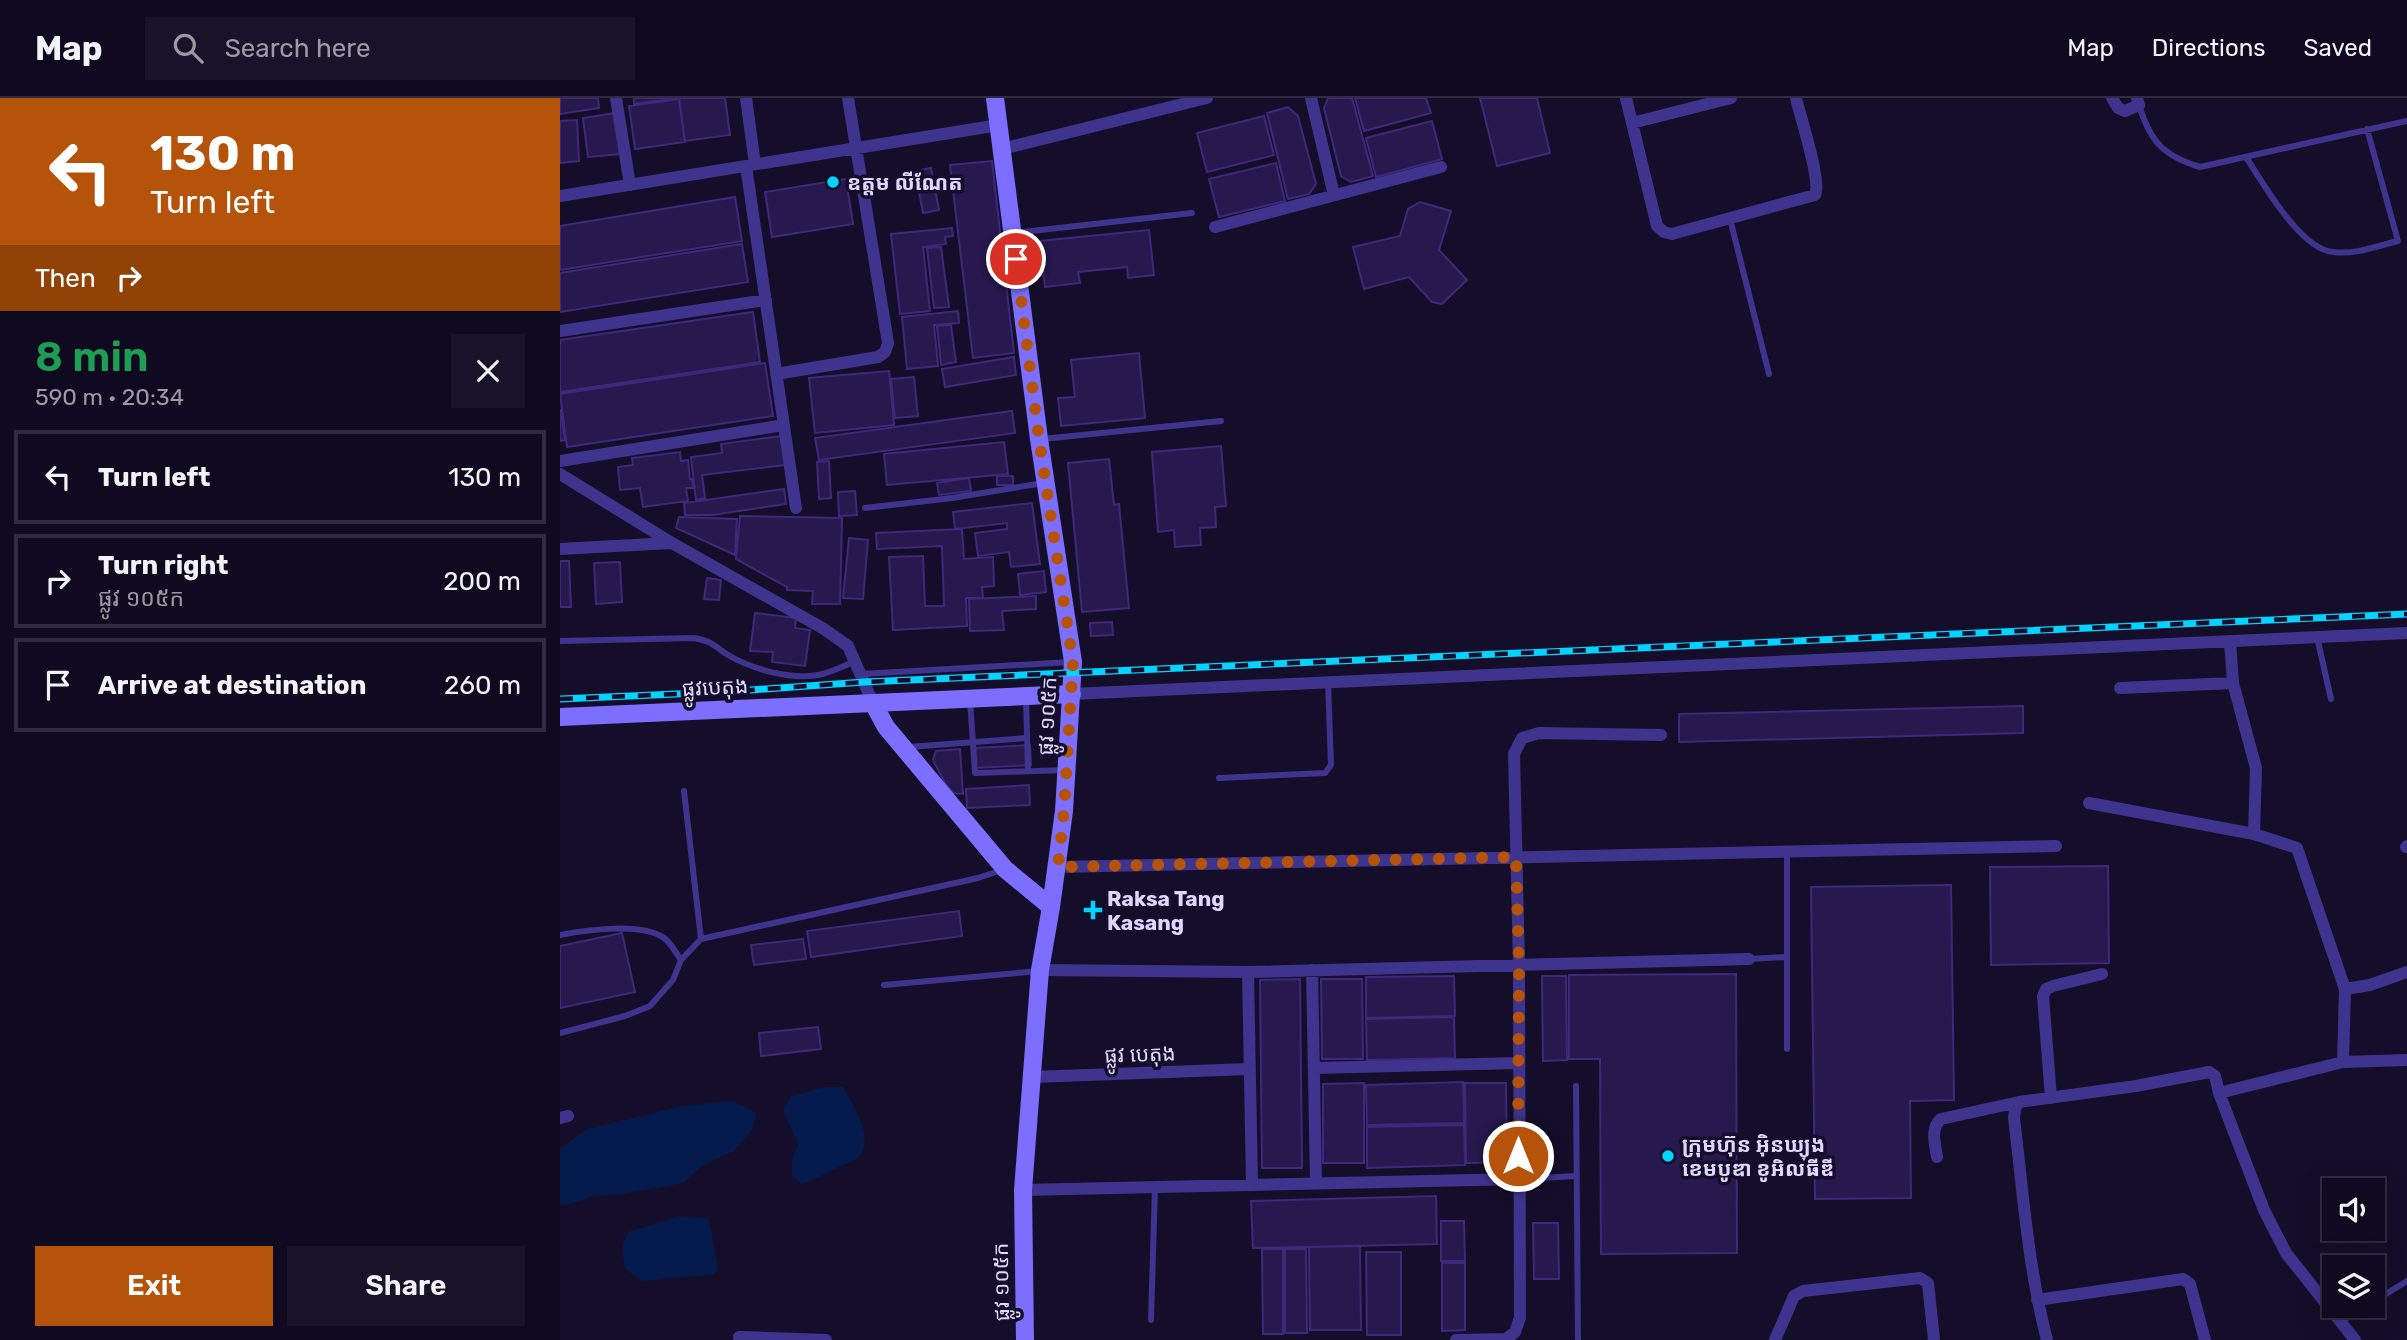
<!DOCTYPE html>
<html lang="en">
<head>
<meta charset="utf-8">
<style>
  body { margin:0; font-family:Rubik,"Noto Sans Khmer",sans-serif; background:#191329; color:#f1f3f6; height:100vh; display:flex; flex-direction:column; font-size:26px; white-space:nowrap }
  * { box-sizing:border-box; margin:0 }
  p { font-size:23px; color:#9c9aa5 }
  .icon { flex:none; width:38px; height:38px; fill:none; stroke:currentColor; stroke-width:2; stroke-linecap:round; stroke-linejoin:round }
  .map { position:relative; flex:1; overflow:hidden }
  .sheet { display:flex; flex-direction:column; background:#100a20; width:560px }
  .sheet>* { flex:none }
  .guide { background:#b45309; color:#fff; overflow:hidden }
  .buttons { position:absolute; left:1762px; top:1080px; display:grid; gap:14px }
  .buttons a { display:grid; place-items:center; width:63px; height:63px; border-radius:0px; background:#100a20; box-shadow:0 7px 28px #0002,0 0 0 2px #302b3e; font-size:35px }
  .pin { position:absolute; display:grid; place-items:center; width:60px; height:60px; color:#fff; margin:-30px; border:4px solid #fff; border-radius:50%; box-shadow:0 2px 7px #0007 }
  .me { position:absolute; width:77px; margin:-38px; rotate:0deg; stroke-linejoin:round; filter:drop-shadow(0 0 5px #0008) }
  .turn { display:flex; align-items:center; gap:24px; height:147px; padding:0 35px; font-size:32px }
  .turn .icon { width:91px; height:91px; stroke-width:2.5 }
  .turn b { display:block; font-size:49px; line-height:60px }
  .then { display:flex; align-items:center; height:66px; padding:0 35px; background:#0003; gap:14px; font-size:26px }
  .round { display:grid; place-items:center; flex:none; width:74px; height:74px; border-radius:0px; background:#191329 }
  .headline { display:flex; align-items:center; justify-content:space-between; height:119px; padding:0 35px }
  h1 { font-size:42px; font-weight:600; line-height:52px; color:#1e9e55 }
  .cta { display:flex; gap:14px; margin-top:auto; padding:14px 35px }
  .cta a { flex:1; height:80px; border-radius:0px; background:#b45309; color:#fff; font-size:28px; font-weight:600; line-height:80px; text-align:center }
  .cta a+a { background:#191329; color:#f1f3f6 }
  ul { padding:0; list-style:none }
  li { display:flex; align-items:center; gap:21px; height:94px; margin:0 14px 10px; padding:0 21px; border:4px solid #302b3e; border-radius:0px }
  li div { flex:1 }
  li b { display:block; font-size:26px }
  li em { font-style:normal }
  header { display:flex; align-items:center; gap:42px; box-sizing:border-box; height:98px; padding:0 35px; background:#100a20; border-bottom:2px solid #302b3e }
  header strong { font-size:33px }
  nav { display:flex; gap:38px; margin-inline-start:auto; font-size:24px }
  .search { width:490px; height:63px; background:#191329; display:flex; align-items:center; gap:18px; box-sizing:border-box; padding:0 24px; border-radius:0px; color:#9c9aa5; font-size:26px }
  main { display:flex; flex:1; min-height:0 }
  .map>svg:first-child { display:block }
</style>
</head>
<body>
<header>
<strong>Map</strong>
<div class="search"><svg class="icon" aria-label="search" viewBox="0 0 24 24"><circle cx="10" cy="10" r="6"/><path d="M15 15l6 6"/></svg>Search here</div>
<nav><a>Map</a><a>Directions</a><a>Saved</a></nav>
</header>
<main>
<section class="sheet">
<div class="guide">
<div class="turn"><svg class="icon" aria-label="left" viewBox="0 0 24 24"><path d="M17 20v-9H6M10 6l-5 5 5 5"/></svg><div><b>130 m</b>Turn left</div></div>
<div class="then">Then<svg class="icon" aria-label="right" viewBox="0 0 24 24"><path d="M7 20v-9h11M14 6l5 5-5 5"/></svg></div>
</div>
<div class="headline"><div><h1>8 min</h1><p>590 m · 20:34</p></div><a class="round"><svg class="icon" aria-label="close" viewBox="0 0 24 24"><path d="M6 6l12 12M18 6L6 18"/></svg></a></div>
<ul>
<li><svg class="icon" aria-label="left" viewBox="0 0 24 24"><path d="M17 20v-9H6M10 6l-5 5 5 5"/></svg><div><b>Turn left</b></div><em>130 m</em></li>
<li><svg class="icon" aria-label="right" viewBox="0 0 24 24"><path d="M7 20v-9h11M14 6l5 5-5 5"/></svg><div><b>Turn right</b><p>ផ្លូវ ១០៥ក</p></div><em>200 m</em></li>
<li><svg class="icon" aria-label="arrive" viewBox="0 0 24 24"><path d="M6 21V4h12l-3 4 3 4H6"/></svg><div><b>Arrive at destination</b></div><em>260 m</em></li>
</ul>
<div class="cta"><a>Exit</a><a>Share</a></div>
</section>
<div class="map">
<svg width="1847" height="1242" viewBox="0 0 1847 1242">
  <rect width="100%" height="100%" fill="#150e2a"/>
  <!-- water -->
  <path fill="#051a4c" d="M 265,989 L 283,989 C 293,1007 317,1041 297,1061 C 292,1065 283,1066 277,1070 C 264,1076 255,1082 241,1086 L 232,1078 L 232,1062 L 238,1046 L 223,1012 L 231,998 Z
    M 173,1003 L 196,1015 L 193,1030 L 174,1053 L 143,1067 L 123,1085 L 62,1096 L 30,1099 L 11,1106 L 0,1107 L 0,1051 L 27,1031 L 122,1008 Z
    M 120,1118 L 149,1121 L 158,1171 L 154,1176 L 82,1183 L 65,1171 L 62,1149 L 68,1134 Z"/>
  <!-- building -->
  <path fill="#27184d" stroke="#3e287b" stroke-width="2" d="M 0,0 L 38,0 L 39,10 L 0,16 Z
    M 74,0 L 117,0 L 74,6 Z
    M 119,0 L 165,0 L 170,37 L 125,43 Z
    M 768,0 L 792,0 L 813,78 L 791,84 L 781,78 L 764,10 Z
    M 795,0 L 866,0 L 871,15 L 804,33 Z
    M 920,0 L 977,0 L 990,55 L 937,68 Z
    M 119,1 L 125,44 L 75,51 L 69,8 Z
    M 728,9 L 738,18 L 756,86 L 749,96 L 728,101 L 707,15 Z
    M 55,15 L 60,56 L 28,59 L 23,20 Z
    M 704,18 L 714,57 L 647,74 L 637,35 Z
    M 17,22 L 19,63 L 0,65 L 0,23 Z
    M 872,23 L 882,61 L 816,79 L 806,40 Z
    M 432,63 L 454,255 L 413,260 L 390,67 Z
    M 716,65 L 725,103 L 659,119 L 649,81 Z
    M 371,70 L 379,112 L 363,115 L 355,73 Z
    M 286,81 L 293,126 L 212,139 L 205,94 Z
    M 175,99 L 182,143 L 0,172 L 0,128 Z
    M 860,104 L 891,113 L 879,152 L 907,182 L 882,206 L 872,204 L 849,179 L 804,191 L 793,149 L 840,138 L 848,111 Z
    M 392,130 L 393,138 L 385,139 L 386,146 L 363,149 L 370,213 L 340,216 L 331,136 Z
    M 589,132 L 594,177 L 568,180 L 567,169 L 518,174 L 520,185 L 485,189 L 480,143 Z
    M 182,146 L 188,184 L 0,214 L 0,175 Z
    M 381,149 L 389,209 L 374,210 L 367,150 Z
    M 398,213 L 399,225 L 374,227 L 378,268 L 347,271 L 342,219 Z
    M 193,214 L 200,264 L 0,294 L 0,242 Z
    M 391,227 L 396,264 L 381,267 L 377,228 Z
    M 579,255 L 585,320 L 501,328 L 498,300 L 515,299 L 511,262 Z
    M 454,259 L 456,277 L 385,289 L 382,271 Z
    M 205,265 L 213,318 L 7,349 L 0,296 Z
    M 329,273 L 334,327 L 255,335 L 249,280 Z
    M 354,279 L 358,318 L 335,320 L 331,281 Z
    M 0,311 L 5,342 L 0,343 Z
    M 452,313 L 455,335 L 259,362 L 255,340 Z
    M 222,338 L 225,367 L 142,377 L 145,400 L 136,402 L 131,359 L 162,355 L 161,346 Z
    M 444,344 L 448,376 L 327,387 L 324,356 Z
    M 661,348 L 666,408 L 655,409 L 656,429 L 640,430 L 641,447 L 615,449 L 614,432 L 598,434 L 592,354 Z
    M 120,354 L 121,363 L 128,362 L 130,381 L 132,381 L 133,390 L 126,390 L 128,403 L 83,409 L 80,390 L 60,392 L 58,369 L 73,367 L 72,360 Z
    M 549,361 L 554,407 L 559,406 L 569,510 L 522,514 L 508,365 Z
    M 269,363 L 271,400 L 259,401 L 257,364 Z
    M 437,378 L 453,378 L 453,387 L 437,387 Z
    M 409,380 L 411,393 L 379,397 L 377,385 Z
    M 224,391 L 226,406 L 152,417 L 125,417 L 124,405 Z
    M 295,393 L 297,417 L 279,418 L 278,394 Z
    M 472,405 L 480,466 L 451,469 L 449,454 L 418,458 L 415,435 L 447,431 L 447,425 L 395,431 L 393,414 Z
    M 180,418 L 282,420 L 280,506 L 252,506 L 253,493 L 227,492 L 227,489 L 176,461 Z
    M 119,419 L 177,421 L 175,457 L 116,430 Z
    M 402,431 L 404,461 L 433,459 L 434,488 L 422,489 L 423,500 L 406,500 L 407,528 L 333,532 L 329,459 L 363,458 L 365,508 L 384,508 L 382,448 L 317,451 L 316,435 Z
    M 289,440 L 308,442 L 303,501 L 283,500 Z
    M 0,463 L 9,463 L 11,509 L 0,509 Z
    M 60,464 L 62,504 L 36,506 L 34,465 Z
    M 484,473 L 486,494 L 460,497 L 458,476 Z
    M 147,480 L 161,482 L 159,502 L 144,501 Z
    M 476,498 L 476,511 L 442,513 L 444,532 L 410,533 L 409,501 Z
    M 195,515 L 236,520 L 235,530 L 250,532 L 245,568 L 212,564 L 213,554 L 190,553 Z
    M 552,524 L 553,537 L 531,538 L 530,525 Z
    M 1463,608 L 1463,635 L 1119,644 L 1119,616 Z
    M 470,647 L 471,667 L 415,670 L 414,650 Z
    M 400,651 L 403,696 L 393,695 L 384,683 L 373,662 L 376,653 Z
    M 469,687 L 470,707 L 407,710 L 406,691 Z
    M 1548,768 L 1549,865 L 1431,867 L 1430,769 Z
    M 1391,787 L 1394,1002 L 1350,1003 L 1351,1100 L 1255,1101 L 1251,789 Z
    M 399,813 L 402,838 L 251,859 L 247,833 Z
    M 62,835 L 75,894 L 0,910 L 0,848 Z
    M 243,841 L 246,861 L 194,867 L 191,847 Z
    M 1176,876 L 1177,1155 L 1041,1156 L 1040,961 L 1009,961 L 1009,877 Z
    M 894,878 L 895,918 L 806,920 L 806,879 Z
    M 982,878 L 1006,878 L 1007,962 L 983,963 Z
    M 740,881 L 742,1070 L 702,1070 L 700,882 Z
    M 761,881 L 802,881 L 803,961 L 762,961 Z
    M 894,919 L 895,960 L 807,962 L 806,921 Z
    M 258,929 L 261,951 L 201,958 L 199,935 Z
    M 903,984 L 904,1025 L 807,1027 L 806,987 Z
    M 804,985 L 804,1065 L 763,1065 L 763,986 Z
    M 905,985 L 946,985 L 947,1064 L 906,1065 Z
    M 904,1027 L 905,1067 L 807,1070 L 807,1029 Z
    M 876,1098 L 877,1146 L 693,1150 L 691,1103 Z
    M 881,1123 L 904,1123 L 905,1163 L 881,1163 Z
    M 973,1125 L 998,1125 L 999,1181 L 974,1181 Z
    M 800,1148 L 801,1232 L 750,1232 L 749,1149 Z
    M 702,1151 L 723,1151 L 723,1236 L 703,1236 Z
    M 725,1151 L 746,1151 L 747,1235 L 725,1235 Z
    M 806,1154 L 841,1154 L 841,1237 L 807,1237 Z
    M 882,1165 L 905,1165 L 905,1232 L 882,1233 Z"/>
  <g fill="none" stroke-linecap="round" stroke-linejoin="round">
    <!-- lane -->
    <path stroke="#3e348e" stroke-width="6" d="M 1579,7 C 1590,43 1603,58 1640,69 L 1847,23
      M 1686,59 C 1703,85 1740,151 1773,154 C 1795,157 1817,148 1838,143 L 1807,31
      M 1170,121 L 1209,276
      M 454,135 L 632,115
      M 482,341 L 661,323
      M 305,410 L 392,400 L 483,385
      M 1757,539 L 1771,601
      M 0,543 L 134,540 C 155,544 152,547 168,557 C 192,571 230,582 258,577 C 270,575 283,568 294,564
      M 301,576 L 511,564
      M 466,599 L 468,673
      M 410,602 L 415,675 L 506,672
      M 349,649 L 467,640
      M 659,680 L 765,675 L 771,667 L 768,584
      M 124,693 L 141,841
      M 0,837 C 26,832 82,824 104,840 C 111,845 116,855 121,862
      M 1189,861 L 1226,859
      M 324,887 L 479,873
      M 0,935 L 65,918 L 90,908 L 113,882 L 121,862 L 141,841 L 418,780 L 442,772
      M 1227,951 L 1227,754
      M 1016,988 L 1018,1242
      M 960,1081 L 1017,1078
      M 1813,1204 L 1847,1183
      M 591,1222 L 595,1089
      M 1780,1224 L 1807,1208"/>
    <!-- street -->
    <path stroke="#3e348e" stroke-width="12" d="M 56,0 L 70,87
      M 186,0 L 195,66
      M 751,0 L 774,97
      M 1066,0 L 1097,128 L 1104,134 L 1112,136 L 1255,97 C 1262,84 1240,18 1236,0
      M 1552,0 L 1558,10 L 1565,13 L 1579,7 L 1577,0
      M 1072,25 L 1171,0
      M 442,51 L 647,0
      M 186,68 L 236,410
      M 0,98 L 439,27
      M 655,129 L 881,69
      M 0,233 L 206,202
      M 216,276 L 318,259 L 325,254 L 328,245 L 288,0
      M 0,363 L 224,327
      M 0,376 L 112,445 L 264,531 L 288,548 L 313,605
      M 0,451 L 111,445
      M 1673,585 L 1696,670 L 1694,736
      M 1560,590 L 1673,585 L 1670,543
      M 512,596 L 1847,535
      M 1529,705 L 1694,736 L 1737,750 L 1785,891
      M 1846,749 L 1847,748
      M 498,769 L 1496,748
      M 480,872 L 688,874 L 1189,861
      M 752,872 L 756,1085
      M 688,874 L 692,1087
      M 1783,964 L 1785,891 L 1810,887 L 1847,874
      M 754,970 L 958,965
      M 473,979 L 689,971
      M 1659,995 L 1783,964 L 1847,962
      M 1491,1000 L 1483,898 L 1486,891 L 1493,888 L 1542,876
      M 1459,1004 L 1455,1011 L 1454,1020 C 1463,1094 1468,1169 1487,1242
      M 0,1020 L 8,1018
      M 1377,1059 C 1375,1046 1370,1030 1381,1021 L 1459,1004 L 1576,988 L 1649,974 L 1655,978 L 1659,995 L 1704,1112 L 1726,1155 L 1795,1242
      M 463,1092 L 959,1081
      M 1477,1202 L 1623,1181 L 1630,1186 L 1645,1242
      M 179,1239 L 266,1242
      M 896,1242 L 946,1241 L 955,1234 L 960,1220 L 959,867 L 954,656 L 962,640 L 979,635 L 1101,637
      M 1215,1242 L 1234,1198 L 1243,1193 L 1360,1180 L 1368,1185 L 1374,1242"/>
    <!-- secondary -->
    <path stroke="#7c6eff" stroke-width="18" d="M 435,0 L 479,341 L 513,564 L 504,713 L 491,809 L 480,872 L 463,1092 L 465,1242
      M 313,605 L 326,629 L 445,771 L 491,809
      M 0,619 L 512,596"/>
    <!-- rail casing -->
    <g stroke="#03d3ff" stroke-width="7">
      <path id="rail" d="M 0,601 L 163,594 L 304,584 L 1847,516"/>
    </g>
    <!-- rail -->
    <use href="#rail" stroke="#150e2a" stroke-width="4.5" stroke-dasharray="13" stroke-linecap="butt"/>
  </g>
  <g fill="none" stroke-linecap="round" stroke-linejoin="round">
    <!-- route -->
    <path stroke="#b45309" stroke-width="12" stroke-dasharray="0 21.6" d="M 456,161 L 479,341 L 513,564 L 504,713 L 498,769 L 956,759 L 959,867 L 958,1058"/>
  </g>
  <!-- markers -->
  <g fill="#03d3ff" stroke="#150e2a" stroke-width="2.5">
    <circle cx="273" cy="84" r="7"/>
    <path d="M529.5 801.5h7v7h7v7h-7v7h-7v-7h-7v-7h7z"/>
    <circle cx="1108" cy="1058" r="7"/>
  </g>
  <g text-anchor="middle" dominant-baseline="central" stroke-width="7" stroke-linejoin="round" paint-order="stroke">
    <!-- poi labels -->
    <g font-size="21" font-weight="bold" fill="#ded7ff" stroke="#150e2a" text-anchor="start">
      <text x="287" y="84">ឧត្តម លីណែត</text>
      <text x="547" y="800">Raksa Tang<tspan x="547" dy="24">Kasang</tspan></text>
      <text x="1122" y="1046">ក្រុមហ៊ុន អ៊ិនឃ្យុង<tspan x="1122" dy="24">ខេមបូឌា ខូអិលធីឌី</tspan></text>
    </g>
    <!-- street labels -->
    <g font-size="21" fill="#ded7ff" stroke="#150e2a">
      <text transform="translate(155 589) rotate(-3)">ផ្លូវបេតុង</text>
      <text transform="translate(487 618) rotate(-87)">ផ្លូវ ១០៥ក</text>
      <text transform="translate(580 956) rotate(-2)">ផ្លូវ បេតុង</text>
      <text transform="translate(441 1184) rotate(-91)">ផ្លូវ ១០៥ក</text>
    </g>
  </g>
</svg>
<div class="buttons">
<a><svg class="icon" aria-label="sound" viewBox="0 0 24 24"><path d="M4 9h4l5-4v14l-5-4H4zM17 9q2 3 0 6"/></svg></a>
<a><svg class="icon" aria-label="layers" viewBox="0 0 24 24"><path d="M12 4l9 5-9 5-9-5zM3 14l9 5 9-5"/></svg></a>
</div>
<div class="pin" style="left:456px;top:161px;background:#d93025"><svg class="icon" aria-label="arrive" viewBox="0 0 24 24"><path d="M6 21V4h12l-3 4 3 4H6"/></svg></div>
<svg class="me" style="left:958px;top:1058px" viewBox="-20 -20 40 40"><circle r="17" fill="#b45309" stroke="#fff" stroke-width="3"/><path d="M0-11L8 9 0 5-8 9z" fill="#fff"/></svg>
</div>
</main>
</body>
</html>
